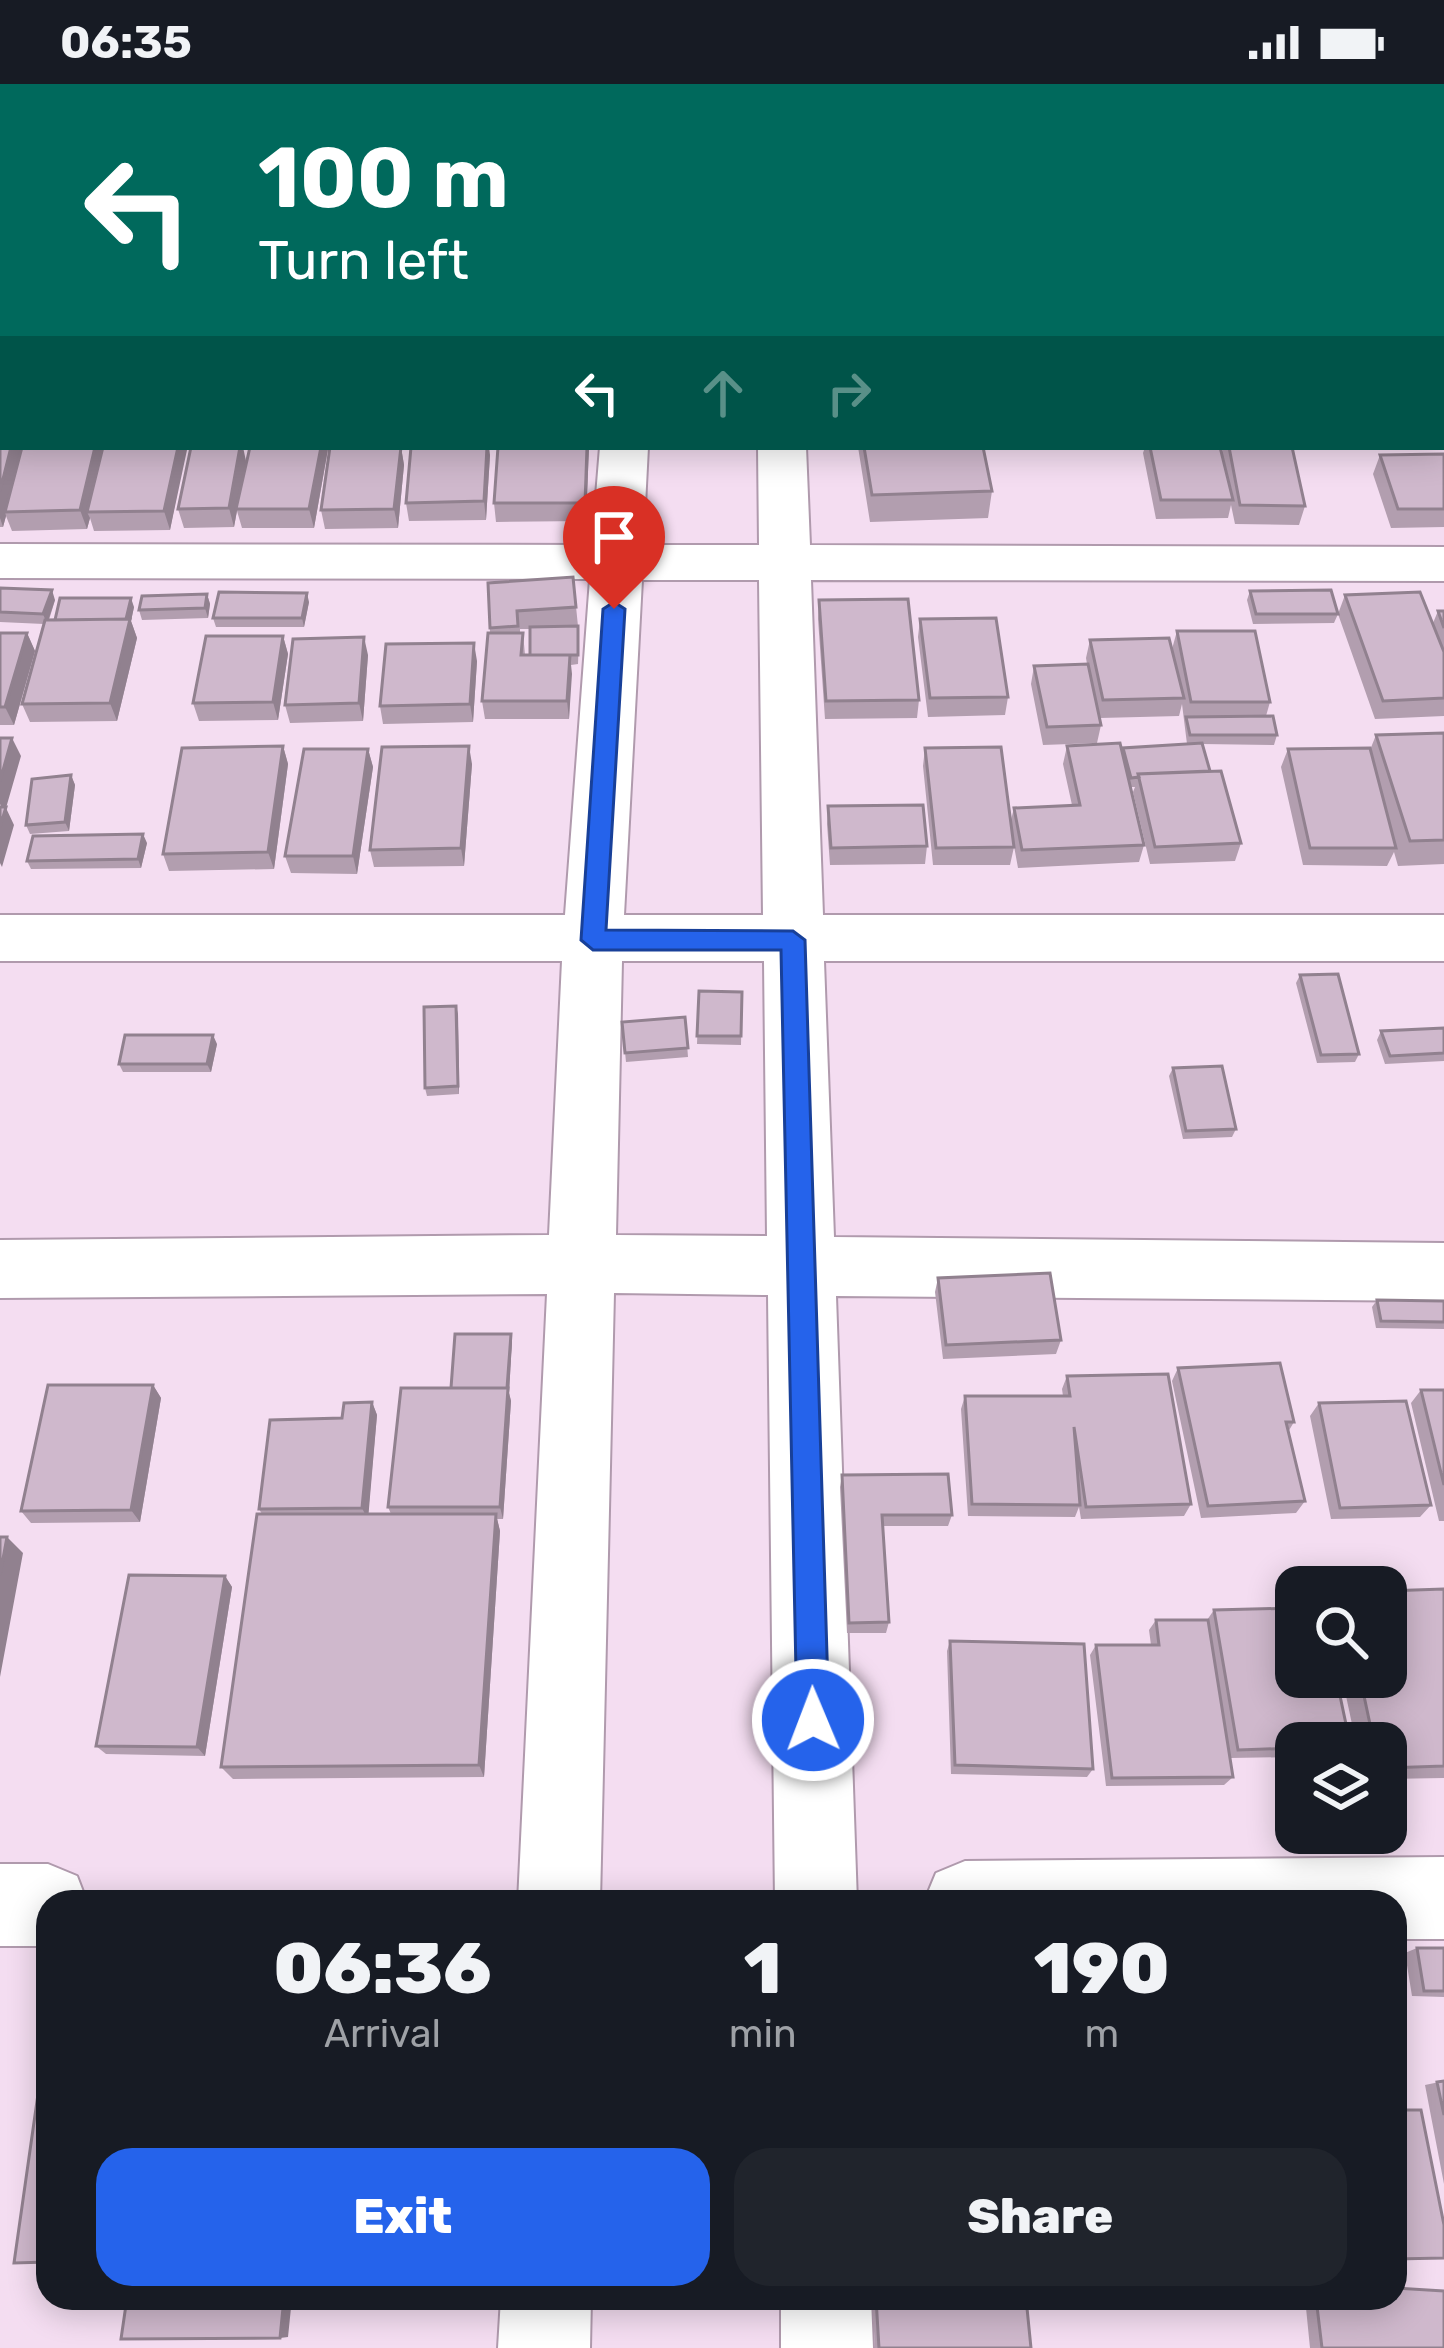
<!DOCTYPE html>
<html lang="en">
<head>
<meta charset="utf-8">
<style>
  body { margin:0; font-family:Rubik,sans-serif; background:#20242c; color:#f1f3f6; height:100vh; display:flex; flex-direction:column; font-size:45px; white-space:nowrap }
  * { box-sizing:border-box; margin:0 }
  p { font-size:39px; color:#9ea1a6 }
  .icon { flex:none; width:66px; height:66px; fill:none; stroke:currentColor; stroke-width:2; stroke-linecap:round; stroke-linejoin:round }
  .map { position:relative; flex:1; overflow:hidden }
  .panel { position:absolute; left:36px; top:1806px; width:1371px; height:420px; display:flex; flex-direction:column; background:#171b24; border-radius:36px; box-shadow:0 6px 30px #0003 }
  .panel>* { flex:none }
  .guide { position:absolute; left:0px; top:0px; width:1446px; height:366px; box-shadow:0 6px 30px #0003; background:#00695c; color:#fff; overflow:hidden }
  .tools { position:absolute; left:1275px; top:1482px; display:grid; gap:24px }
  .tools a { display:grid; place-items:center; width:132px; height:132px; border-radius:24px; background:#171b24; box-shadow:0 6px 30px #0003; font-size:60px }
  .pin { position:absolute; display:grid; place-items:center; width:102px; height:102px; color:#fff; margin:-123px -51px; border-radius:50% 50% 50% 0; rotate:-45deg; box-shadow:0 0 12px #0007 }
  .pin .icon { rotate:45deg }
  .me { position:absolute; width:132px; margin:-66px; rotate:359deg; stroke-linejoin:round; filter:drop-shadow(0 0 9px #0008) }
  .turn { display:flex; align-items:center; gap:42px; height:252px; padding:0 60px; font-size:54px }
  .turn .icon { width:156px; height:156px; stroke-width:2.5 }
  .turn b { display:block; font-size:84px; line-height:102px }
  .lanes { display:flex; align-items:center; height:114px; padding:0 60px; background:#0003; justify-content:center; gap:60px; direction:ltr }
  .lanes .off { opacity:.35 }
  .eta { display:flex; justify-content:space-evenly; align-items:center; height:204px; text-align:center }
  .eta b { font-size:72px; font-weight:800; line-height:84px }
  .action { display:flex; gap:24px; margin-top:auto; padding:24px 60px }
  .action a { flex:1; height:138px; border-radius:36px; background:#2563eb; color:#fff; font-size:48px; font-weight:800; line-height:138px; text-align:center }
  .action a+a { background:#20242c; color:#f1f3f6 }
  .status { display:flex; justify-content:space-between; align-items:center; height:84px; padding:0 60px; background:#171b24; direction:ltr }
  .status svg { height:33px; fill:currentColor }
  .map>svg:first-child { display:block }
</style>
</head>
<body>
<div class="status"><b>06:35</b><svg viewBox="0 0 49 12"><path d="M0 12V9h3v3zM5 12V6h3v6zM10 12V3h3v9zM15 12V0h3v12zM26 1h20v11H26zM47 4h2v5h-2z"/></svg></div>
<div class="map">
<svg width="1444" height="2264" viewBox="0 0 1444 2264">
  <rect width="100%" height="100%" fill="#f4ddf1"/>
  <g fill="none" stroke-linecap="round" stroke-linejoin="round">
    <!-- minor casing -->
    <g stroke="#b09aad" stroke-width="4">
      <path id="minor" d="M 0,0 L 16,3 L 3,3 L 3,24 Z
        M 623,0 L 663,0 L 663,3 L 623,3 Z
        M 1443,1 L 1444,1 L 1444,25 L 1443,3 L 1434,3 Z
        M 1443,203 L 1444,203 L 1444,231 L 1443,231 Z
        M 0,209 L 3,209 L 3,237 L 0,237 Z
        M 600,363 L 648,363 L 643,461 L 759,461 L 758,363 L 806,363 L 810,461 L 1444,463 L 1444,497 L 811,496 L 823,831 L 1444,831 L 1444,877 L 824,877 L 834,1153 L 1444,1159 L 1444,1217 L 836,1212 L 857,1818 L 775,1818 L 768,1211 L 614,1209 L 600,1818 L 518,1818 L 547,1210 L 0,1214 L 0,1156 L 549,1151 L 562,877 L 0,877 L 0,831 L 565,831 L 590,495 L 0,494 L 0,460 L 592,461 ZM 642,496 L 759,496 L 763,831 L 624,831 ZM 622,877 L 764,877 L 767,1152 L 616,1151 Z
        M 1444,1773 L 1444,1855 L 1395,1855 L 1395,1818 L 924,1818 L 936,1789 L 965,1777 Z
        M 0,1780 L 48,1780 L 77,1792 L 87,1818 L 48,1818 L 48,1862 L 0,1862 Z
        M 501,2214 L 591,2214 L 590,2264 L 498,2264 Z
        M 781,2214 L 871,2214 L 873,2264 L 781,2264 Z"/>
    </g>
    <!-- minor -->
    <use href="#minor" fill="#fff" fill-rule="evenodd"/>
  </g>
  <!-- wall -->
  <path fill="#b29eaf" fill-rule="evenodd" d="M 0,269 L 3,269 L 3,338 L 0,338 Z
    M 0,342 L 3,363 L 101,363 L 102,367 L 103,363 L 186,363 L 170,446 L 94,447 L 90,434 L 87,445 L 12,447 L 6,432 L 3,443 L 0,443 Z
    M 401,363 L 404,381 L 398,444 L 325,445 L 321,426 Z
    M 589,363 L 586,437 L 496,438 L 494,419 Z
    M 858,363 L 983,363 L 992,407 L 988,434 L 870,438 Z
    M 1145,363 L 1220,363 L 1222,368 L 1223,363 L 1292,363 L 1305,422 L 1299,441 L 1235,440 L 1231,421 L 1228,434 L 1156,435 L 1143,369 Z
    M 328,365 L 314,444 L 242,444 L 237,427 L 234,443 L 184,444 L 178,425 L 246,377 L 241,405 Z
    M 1444,370 L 1444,443 L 1391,444 L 1373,390 L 1380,371 Z
    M 490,371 L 486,436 L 409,437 L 406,419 Z
    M 573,493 L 579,552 L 578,580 L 571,581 L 569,635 L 485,635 L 482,617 L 490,549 L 488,499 ZM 520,545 L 530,545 L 530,571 L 525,571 L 523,549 L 520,549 Z
    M 0,504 L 55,516 L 49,536 L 134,523 L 131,537 L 137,554 L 117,637 L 30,638 L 22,620 L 44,540 L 0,538 Z
    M 1250,507 L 1338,530 L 1334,539 L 1253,540 L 1247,516 Z
    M 207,510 L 210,520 L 208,534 L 142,536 L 139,526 Z
    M 1345,511 L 1433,539 L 1438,527 L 1444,527 L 1444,632 L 1375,635 L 1338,530 Z
    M 819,516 L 919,616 L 917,634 L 825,635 L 818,535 Z
    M 309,518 L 304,543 L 216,543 L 213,534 Z
    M 920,535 L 1008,613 L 1005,631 L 928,633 L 918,553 Z
    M 1177,547 L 1270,618 L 1266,632 L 1277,651 L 1274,661 L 1202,660 L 1210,687 L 1241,759 L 1235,777 L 1150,780 L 1133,708 L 1135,703 L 1130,703 L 1144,761 L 1139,778 L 1018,784 L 1012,751 L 1014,763 L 1010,781 L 933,781 L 923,682 L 925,664 L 1010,740 L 1014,724 L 1072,721 L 1063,680 L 1067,662 L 1122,669 L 1123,664 L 1187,660 L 1182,620 L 1179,632 L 1100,634 L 1101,641 L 1097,659 L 1043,661 L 1031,600 L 1034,582 L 1087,580 L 1086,574 L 1090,556 L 1172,565 Z
    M 0,549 L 27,549 L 35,567 L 14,641 L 0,641 Z
    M 283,552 L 288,570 L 278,636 L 199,637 L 193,619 Z
    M 368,571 L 363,637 L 290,639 L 285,621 Z
    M 477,577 L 473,638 L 383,640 L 380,622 Z
    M 1444,649 L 1444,780 L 1398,782 L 1394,768 L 1387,782 L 1303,781 L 1281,683 L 1288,665 L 1370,666 L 1376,651 Z
    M 283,662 L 288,680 L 274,785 L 169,787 L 163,770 Z
    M 368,665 L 373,683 L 357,790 L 291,789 L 285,772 Z
    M 472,680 L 464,782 L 374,783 L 370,766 Z
    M 71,691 L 75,701 L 69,747 L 30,750 L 26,741 Z
    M 828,722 L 927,762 L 925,780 L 830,781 L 827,740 Z
    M 147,759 L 141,784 L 31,785 L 27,777 Z
    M 1300,891 L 1359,970 L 1355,978 L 1317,979 L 1296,899 Z
    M 699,907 L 742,908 L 741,961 L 697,960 Z
    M 458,930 L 459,1010 L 427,1012 L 425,1004 Z
    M 685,933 L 688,973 L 626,978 L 622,938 Z
    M 1444,944 L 1444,977 L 1385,980 L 1377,956 L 1381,947 Z
    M 217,960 L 211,988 L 123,988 L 119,980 Z
    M 1173,984 L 1236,1045 L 1232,1053 L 1183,1055 L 1169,992 Z
    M 938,1194 L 1061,1256 L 1056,1270 L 943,1275 L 935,1208 Z
    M 1377,1216 L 1444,1217 L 1444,1245 L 1376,1244 L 1372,1223 Z
    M 512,1257 L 509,1309 L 511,1317 L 503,1435 L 497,1435 L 500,1447 L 484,1693 L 233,1695 L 221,1683 L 262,1430 L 259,1425 L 342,1334 L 372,1318 L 377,1331 L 368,1430 L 391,1430 L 388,1423 L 451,1304 Z
    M 1178,1284 L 1294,1338 L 1288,1348 L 1305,1417 L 1296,1429 L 1201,1434 L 1172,1297 Z
    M 1067,1292 L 1191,1420 L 1184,1432 L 1081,1435 L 1079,1423 L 1075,1433 L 968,1432 L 961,1325 L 965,1312 L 1063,1312 L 1062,1305 Z
    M 153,1301 L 161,1314 L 140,1438 L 31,1439 L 21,1427 Z
    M 1421,1306 L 1444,1306 L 1444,1437 L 1439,1437 L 1411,1319 Z
    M 1319,1319 L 1431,1421 L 1420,1433 L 1331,1435 L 1310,1332 Z
    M 842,1391 L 952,1431 L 948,1442 L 883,1442 L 889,1538 L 886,1549 L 847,1549 L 840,1403 Z
    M 225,1492 L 232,1503 L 205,1672 L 106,1670 L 96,1662 Z
    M 1444,1505 L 1444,1694 L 1386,1695 L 1386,1659 L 1356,1659 L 1342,1593 L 1386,1593 Z
    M 1214,1526 L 1296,1659 L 1296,1673 L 1230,1674 L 1233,1693 L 1224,1701 L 1106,1702 L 1090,1571 L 1096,1561 L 1151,1561 L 1149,1546 L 1156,1536 L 1207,1536 Z
    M 950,1557 L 1093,1685 L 1087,1693 L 951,1690 L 947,1567 Z
    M 1417,1864 L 1444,1864 L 1444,1913 L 1412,1912 L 1405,1869 Z
    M 1444,1997 L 1444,2100 L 1425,2001 Z
    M 872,2214 L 1026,2214 L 1031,2264 L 875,2264 Z
    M 1305,2214 L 1395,2214 L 1444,2264 L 1310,2264 Z"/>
  <!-- shaded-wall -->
  <path fill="#91818f" d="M 11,363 L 23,363 L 5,428 L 6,432 L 3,443 L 0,434 L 0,407 Z
    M 95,363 L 101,363 L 103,371 L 87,428 L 90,434 L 87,445 L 80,426 Z
    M 178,363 L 186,363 L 187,366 L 170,446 L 164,427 Z
    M 240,363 L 243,363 L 246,377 L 234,443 L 229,424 Z
    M 321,363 L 328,363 L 328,365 L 314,444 L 309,425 Z
    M 401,363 L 404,381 L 398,444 L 394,425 Z
    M 487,363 L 489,363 L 490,371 L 486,436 L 484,417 Z
    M 587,363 L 589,363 L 586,437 L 585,419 Z
    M 52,506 L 55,516 L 47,540 L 43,530 Z
    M 307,509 L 309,518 L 304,543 L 302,534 Z
    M 207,510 L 210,520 L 208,534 L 205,524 Z
    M 131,514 L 134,523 L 131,537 L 137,554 L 117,637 L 110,619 Z
    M 27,549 L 35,567 L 14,641 L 5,623 Z
    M 283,552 L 288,570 L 278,636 L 273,618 Z
    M 364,553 L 368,571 L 363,637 L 359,619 Z
    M 474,559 L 477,577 L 473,638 L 470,620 Z
    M 570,571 L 572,590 L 569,635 L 567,617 Z
    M 12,654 L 21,672 L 6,724 L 14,741 L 2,783 L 0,779 L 0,743 L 4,729 L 0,720 L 0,697 Z
    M 283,662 L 288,680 L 274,785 L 268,768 Z
    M 469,662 L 472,680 L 464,782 L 461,764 Z
    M 368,665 L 373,683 L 357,790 L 353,772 Z
    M 71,691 L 75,701 L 69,747 L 65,738 Z
    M 143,750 L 147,759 L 141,784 L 138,775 Z
    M 456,922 L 458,930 L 459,1010 L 458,1002 Z
    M 213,951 L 217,960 L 211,988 L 207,980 Z
    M 511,1250 L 512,1257 L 509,1309 L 511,1317 L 503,1435 L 500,1423 Z
    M 153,1301 L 161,1314 L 140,1438 L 131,1426 Z
    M 372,1318 L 377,1331 L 368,1436 L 362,1424 Z
    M 496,1430 L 500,1447 L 484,1693 L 479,1681 Z
    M 7,1453 L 23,1469 L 0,1593 L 0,1491 Z
    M 225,1492 L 232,1503 L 205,1672 L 197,1663 Z
    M 284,2214 L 292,2214 L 288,2253 L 280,2254 Z"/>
  <!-- building -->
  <path fill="#cfb8cc" stroke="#91818f" stroke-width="3" d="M 0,16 L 3,16 L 3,77 L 0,77 Z
    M 0,93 L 3,93 L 3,118 L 0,118 Z
    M 1443,116 L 1444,119 L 1443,164 Z
    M 0,133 L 3,133 L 3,175 L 0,175 Z
    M 1443,256 L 1444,256 L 1443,317 Z
    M 0,269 L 3,269 L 3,319 L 0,319 Z
    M 0,342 L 3,342 L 3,363 L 11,363 L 0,407 Z
    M 22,363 L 95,363 L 80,426 L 5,428 Z
    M 103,363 L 178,363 L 164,427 L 87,428 Z
    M 191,363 L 240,363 L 229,424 L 178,425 Z
    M 250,363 L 321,363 L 309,425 L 236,425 Z
    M 330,363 L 401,363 L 394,425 L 321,426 Z
    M 411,363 L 487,363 L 484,417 L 406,419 Z
    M 498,363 L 587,363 L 585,419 L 494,419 Z
    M 864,363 L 983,363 L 992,407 L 872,411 Z
    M 1150,363 L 1220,363 L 1233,416 L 1161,416 Z
    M 1229,363 L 1292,363 L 1305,422 L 1240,421 Z
    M 1444,370 L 1444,425 L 1398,425 L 1380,371 Z
    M 573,493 L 576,523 L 517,527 L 518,542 L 490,544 L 488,499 Z
    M 0,504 L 52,506 L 43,530 L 0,528 Z
    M 1331,506 L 1338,530 L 1256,530 L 1250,507 Z
    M 219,508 L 307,509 L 302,534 L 213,534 Z
    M 1420,508 L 1444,568 L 1444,614 L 1383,617 L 1345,511 Z
    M 207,510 L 205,524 L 139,526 L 142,512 Z
    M 60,514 L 131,514 L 126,535 L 55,536 Z
    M 908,515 L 919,616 L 826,617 L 819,516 Z
    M 1438,527 L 1444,527 L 1444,544 Z
    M 996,534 L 1008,613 L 930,614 L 920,535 Z
    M 130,535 L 110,619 L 22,620 L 45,536 Z
    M 578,542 L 578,571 L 530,571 L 530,543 Z
    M 1177,547 L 1255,547 L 1270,618 L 1191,618 Z
    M 0,549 L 27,549 L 5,623 L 0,623 Z
    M 488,549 L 523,549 L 521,571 L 570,571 L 567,617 L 482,617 Z
    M 206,552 L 283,552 L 273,618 L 193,619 Z
    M 364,553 L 359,619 L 285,621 L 293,555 Z
    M 1169,554 L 1184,614 L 1103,616 L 1090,556 Z
    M 474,559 L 470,620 L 380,622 L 386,560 Z
    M 1088,580 L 1101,641 L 1047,643 L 1034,582 Z
    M 1273,632 L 1277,651 L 1190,651 L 1186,633 Z
    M 1444,649 L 1444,756 L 1410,757 L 1376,651 Z
    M 0,654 L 12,654 L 0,697 Z
    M 1120,659 L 1144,761 L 1022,766 L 1014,724 L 1080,721 L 1067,662 Z
    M 1202,659 L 1210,687 L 1138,690 L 1139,693 L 1131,694 L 1123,664 Z
    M 283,662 L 268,768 L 163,770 L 182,664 Z
    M 469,662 L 461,764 L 370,766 L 382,663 Z
    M 1001,663 L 1014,763 L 936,764 L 925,664 Z
    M 1370,664 L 1396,764 L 1310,764 L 1288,665 Z
    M 304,665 L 368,665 L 353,772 L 285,772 Z
    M 1221,687 L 1241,759 L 1155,763 L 1138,690 Z
    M 71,691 L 65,738 L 26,741 L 32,695 Z
    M 923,721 L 927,762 L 831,764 L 828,722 Z
    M 0,723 L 6,723 L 0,743 Z
    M 143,750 L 138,775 L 27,777 L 33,752 Z
    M 1338,890 L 1359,970 L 1321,971 L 1300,891 Z
    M 699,907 L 742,908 L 741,952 L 697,952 Z
    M 456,922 L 458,1002 L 425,1004 L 424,923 Z
    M 685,933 L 688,964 L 625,969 L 622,938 Z
    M 1444,944 L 1444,969 L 1390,972 L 1381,947 Z
    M 125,951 L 213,951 L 207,980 L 119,980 Z
    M 1222,982 L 1236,1045 L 1186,1047 L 1173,984 Z
    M 1050,1189 L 1061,1256 L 946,1261 L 938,1194 Z
    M 1377,1216 L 1444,1217 L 1444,1238 L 1381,1237 Z
    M 455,1250 L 511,1250 L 507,1304 L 451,1304 Z
    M 1280,1279 L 1294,1338 L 1286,1338 L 1305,1417 L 1208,1422 L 1178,1284 Z
    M 1168,1290 L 1191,1420 L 1086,1423 L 1074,1343 L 1080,1421 L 972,1420 L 965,1312 L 1070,1312 L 1067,1292 Z
    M 48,1301 L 153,1301 L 131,1426 L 21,1427 Z
    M 401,1304 L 508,1304 L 500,1423 L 388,1423 Z
    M 1421,1306 L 1444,1306 L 1444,1401 Z
    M 1406,1317 L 1431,1421 L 1340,1424 L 1319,1319 Z
    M 372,1318 L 362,1424 L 259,1425 L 270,1336 L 342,1334 L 344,1319 Z
    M 948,1390 L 952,1431 L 882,1431 L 889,1538 L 849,1539 L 842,1391 Z
    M 257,1430 L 496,1430 L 479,1681 L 221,1683 Z
    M 0,1453 L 7,1453 L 0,1491 Z
    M 129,1491 L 225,1492 L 197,1663 L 96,1662 Z
    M 1444,1505 L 1444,1682 L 1386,1684 L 1386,1659 L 1374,1659 L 1360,1593 L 1386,1593 L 1386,1507 Z
    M 1296,1524 L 1296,1593 L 1336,1593 L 1350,1659 L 1296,1659 L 1296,1664 L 1238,1666 L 1214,1526 Z
    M 1156,1536 L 1208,1536 L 1233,1693 L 1112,1694 L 1096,1561 L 1159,1561 Z
    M 950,1557 L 1084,1560 L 1093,1685 L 955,1681 Z
    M 1417,1864 L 1444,1864 L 1444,1907 L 1424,1907 Z
    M 1444,1997 L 1444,2031 L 1437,1998 Z
    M 48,2002 L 48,2178 L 14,2179 L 39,2003 Z
    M 1395,2026 L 1421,2026 L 1444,2141 L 1444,2174 L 1395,2175 Z
    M 1395,2204 L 1444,2207 L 1444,2264 L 1322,2264 L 1316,2214 L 1395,2214 Z
    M 127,2214 L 284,2214 L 280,2254 L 121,2255 Z
    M 876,2214 L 1026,2214 L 1031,2264 L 879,2264 Z"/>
  <!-- route -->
  <path fill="#2563eb" stroke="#184099" stroke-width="3" d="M 614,518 L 625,525 L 606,846 L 793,847 L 805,856 L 829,1636 L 824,1647 L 813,1652 L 801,1647 L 797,1636 L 781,866 L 593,866 L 581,856 L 603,525 Z"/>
</svg>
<div class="tools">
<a><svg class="icon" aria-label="search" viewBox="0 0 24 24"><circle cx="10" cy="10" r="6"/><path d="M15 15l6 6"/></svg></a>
<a><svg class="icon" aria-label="layers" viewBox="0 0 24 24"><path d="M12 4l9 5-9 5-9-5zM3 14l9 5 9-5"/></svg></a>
</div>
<div class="pin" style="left:614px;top:525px;background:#d93025"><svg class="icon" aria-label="arrive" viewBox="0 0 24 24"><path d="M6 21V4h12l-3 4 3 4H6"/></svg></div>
<svg class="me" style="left:813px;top:1636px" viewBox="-20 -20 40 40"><circle r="17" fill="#2563eb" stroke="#fff" stroke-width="3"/><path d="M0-11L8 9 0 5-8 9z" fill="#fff"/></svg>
<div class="guide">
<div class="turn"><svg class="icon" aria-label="left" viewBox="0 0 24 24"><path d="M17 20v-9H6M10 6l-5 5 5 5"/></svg><div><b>100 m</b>Turn left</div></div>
<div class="lanes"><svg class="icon" aria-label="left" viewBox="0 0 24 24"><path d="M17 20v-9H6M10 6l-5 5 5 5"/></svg><svg class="icon off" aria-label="ahead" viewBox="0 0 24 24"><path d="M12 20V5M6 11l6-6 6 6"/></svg><svg class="icon off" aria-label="right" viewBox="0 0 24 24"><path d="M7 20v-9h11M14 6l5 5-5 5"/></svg></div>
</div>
<section class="panel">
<div class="eta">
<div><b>06:36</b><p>Arrival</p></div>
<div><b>1</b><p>min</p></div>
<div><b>190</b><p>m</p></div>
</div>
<div class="action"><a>Exit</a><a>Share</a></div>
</section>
</div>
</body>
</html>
